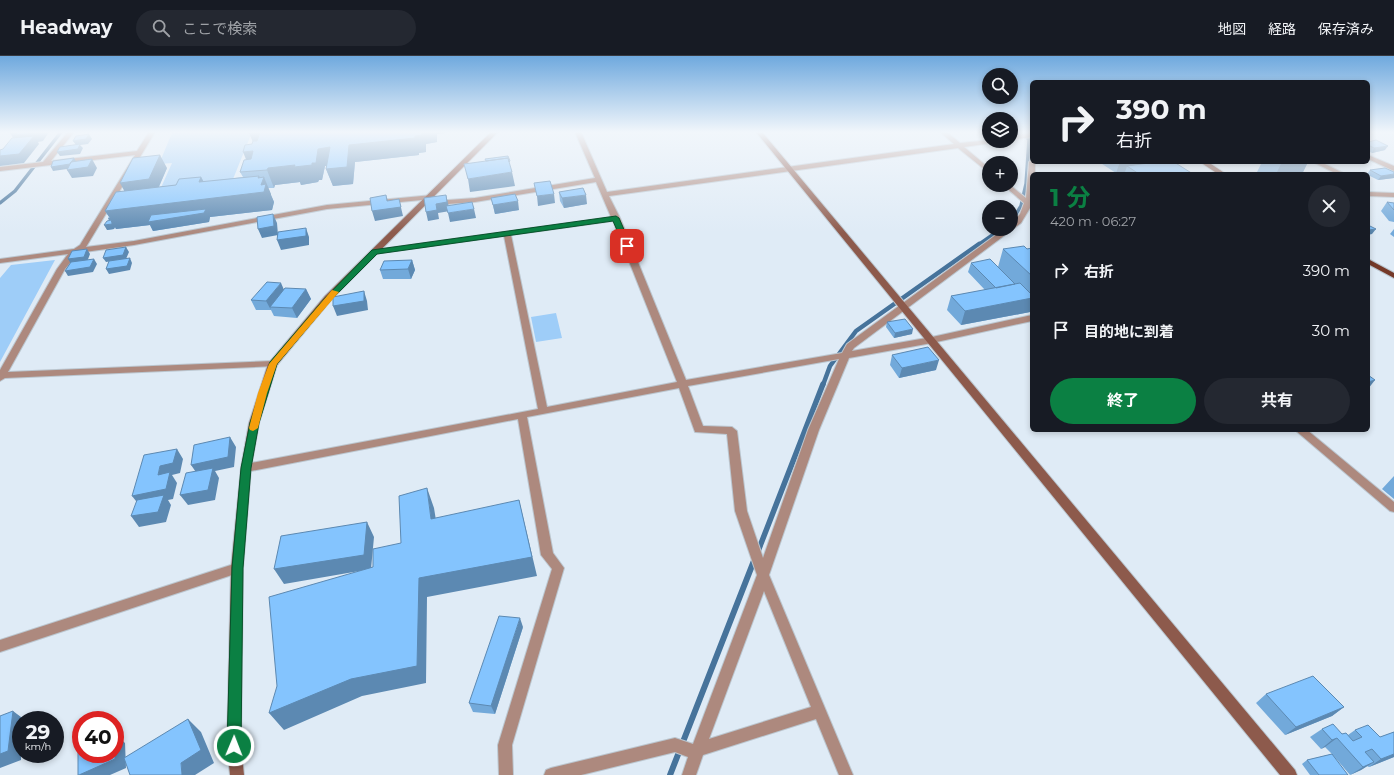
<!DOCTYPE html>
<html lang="ja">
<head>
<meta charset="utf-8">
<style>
  body { margin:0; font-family:Montserrat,"Noto Sans JP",sans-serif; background:#242831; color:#f1f3f6; height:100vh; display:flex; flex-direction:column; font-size:15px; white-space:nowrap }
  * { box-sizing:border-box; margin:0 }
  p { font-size:13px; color:#9ea1a6 }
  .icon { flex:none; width:22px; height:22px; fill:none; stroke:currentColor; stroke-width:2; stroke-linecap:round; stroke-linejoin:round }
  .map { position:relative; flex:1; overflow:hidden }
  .side { position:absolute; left:1030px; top:116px; width:340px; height:260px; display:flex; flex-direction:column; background:#171b24; border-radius:6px; box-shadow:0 2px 6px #0003 }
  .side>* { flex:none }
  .guide { position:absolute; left:1030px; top:24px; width:340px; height:84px; border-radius:6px; box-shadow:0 2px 6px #0003; background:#171b24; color:#f1f3f6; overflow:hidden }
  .buttons { position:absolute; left:982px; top:12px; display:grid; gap:8px }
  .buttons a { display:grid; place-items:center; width:36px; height:36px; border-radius:50%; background:#171b24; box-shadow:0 2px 6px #0003; font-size:20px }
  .speed { position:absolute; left:12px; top:655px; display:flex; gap:8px; font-size:20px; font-weight:700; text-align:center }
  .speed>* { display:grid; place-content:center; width:52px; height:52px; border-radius:50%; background:#171b24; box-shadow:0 2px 6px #0003; line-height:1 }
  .speed small { font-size:10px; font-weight:400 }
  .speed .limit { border:6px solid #d22; background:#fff; color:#111 }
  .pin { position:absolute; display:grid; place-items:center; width:34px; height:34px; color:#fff; margin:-17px; border-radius:8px; box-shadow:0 2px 6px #0006 }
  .me { position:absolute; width:44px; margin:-22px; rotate:1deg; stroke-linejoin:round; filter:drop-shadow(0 0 3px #0008) }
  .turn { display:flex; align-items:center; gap:14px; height:84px; padding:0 20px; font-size:18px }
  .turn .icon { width:52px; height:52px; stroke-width:2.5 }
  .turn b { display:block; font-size:28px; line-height:34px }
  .round { display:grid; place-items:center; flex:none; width:42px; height:42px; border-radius:21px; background:#242831 }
  .summary { display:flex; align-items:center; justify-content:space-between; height:68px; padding:0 20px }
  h1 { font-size:24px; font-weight:700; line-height:30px; color:#0b8043 }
  .button { display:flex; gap:8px; margin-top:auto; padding:8px 20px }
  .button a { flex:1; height:46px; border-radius:24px; background:#0b8043; color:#fff; font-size:16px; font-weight:700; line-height:46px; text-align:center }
  .button a+a { background:#242831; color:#f1f3f6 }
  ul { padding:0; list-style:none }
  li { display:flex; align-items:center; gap:12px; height:60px; padding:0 20px }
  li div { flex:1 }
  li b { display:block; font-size:15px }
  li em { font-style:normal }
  header { display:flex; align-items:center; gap:24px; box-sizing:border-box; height:56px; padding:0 20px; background:#171b24; border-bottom:1px solid #363941 }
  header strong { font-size:19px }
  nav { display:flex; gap:22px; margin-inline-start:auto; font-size:14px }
  .search { width:280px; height:36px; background:#242831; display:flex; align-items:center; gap:10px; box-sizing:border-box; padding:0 14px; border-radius:22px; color:#9ea1a6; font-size:15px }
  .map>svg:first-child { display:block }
</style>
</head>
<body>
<header>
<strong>Headway</strong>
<div class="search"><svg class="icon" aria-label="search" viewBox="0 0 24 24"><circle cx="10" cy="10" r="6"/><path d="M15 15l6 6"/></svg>ここで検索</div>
<nav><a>地図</a><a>経路</a><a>保存済み</a></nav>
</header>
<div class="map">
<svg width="1394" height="719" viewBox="0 0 1394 719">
  <rect width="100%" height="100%" fill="#dfebf6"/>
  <!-- green -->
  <path fill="#9ecdf8" d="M 186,76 L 252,76 L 231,128 L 159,136 L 172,107 L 159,108 L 172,77 Z
    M 55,204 L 0,306 L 0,222 L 11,209 Z
    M 556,257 L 562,282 L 536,286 L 531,261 Z"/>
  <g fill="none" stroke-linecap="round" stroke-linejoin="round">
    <!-- stream-far3 -->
    <path stroke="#46739b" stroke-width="3.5" d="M 0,147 L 15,135 L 61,76
      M 1011,166 L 1021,150 L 1026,128 L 1029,84 L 1024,76
      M 978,189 L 1001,173"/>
    <!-- stream-far2 -->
    <path stroke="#46739b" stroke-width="4.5" d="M 823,329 L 830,310 L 856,275 L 979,188"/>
    <!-- stream-far1 -->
    <path stroke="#46739b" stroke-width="5.5" d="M 755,503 L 823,328"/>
    <!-- stream -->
    <path stroke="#46739b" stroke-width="6" d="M 670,719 L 755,502"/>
    <!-- street casing -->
    <g stroke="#bbc6cf" stroke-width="2">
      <path id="street" d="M 68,76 L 74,76 L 51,105 L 137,95 L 149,76 L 155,76 L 86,191 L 134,185 L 327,149 L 432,139 L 436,141 L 432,143 L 327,153 L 134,189 L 78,197 L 65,213 L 8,316 L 273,305 L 276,306 L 278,308 L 276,310 L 5,322 L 0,325 L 0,314 L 57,213 L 68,198 L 0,207 L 0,203 L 74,193 L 80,189 L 135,99 L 0,115 L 0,111 L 43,106 Z
        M 575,76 L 581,76 L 607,136 L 954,88 L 940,76 L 947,76 L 960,87 L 989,84 L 989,85 L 995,85 L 992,87 L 964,91 L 989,112 L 989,117 L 958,92 L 609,140 L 620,162 L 686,324 L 842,297 L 847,288 L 1004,173 L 1011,173 L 1011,168 L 1020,158 L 1024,147 L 1003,129 L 1010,129 L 1026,142 L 1029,106 L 1032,104 L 1032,106 L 1035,106 L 1035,118 L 1032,118 L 1032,152 L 1030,152 L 1021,167 L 854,292 L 852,295 L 932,281 L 1032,259 L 1032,265 L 932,287 L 849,302 L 819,374 L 769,519 L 853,719 L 839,719 L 816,663 L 703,699 L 696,719 L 682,719 L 688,701 L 675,696 L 581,719 L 544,719 L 546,714 L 551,712 L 675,682 L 693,688 L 757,519 L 735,455 L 727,378 L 695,376 L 679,332 L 527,361 L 553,497 L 564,512 L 512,689 L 513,719 L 499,719 L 498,689 L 552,513 L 541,499 L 518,363 L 246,416 L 242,415 L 241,412 L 242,409 L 246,408 L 538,353 L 504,180 L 374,198 L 370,196 L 374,194 L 611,161 L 596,126 L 475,146 L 434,149 L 430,147 L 434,145 L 475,142 L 595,122 ZM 613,165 L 677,326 L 547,351 L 511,179 ZM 839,303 L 808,374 L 763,502 L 747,455 L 737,375 L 732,371 L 703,370 L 688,330 ZM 764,535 L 811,651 L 709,683 Z
        M 1032,77 L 1032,81 L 1011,84 L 1011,80 Z
        M 1368,99 L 1394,110 L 1394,115 L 1368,103 Z
        M 1313,106 L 1321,106 L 1345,118 L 1337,118 Z
        M 1368,136 L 1394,137 L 1394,141 L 1368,140 Z
        M 1295,374 L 1307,374 L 1394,446 L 1394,456 L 1390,455 Z
        M 237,507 L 241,508 L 243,512 L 241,516 L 0,596 L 0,584 Z"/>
    </g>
    <!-- secondary casing -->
    <g stroke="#bbc6cf" stroke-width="2">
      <path id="secondary" d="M 491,76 L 498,76 L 331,244 L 277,309 L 259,367 L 251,412 L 243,512 L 241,690 L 244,719 L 230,719 L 227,690 L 231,512 L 241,412 L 249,367 L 268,308 L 325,240 Z
        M 756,76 L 762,76 L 1295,714 L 1297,719 L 1280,719 Z"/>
    </g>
    <!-- primary casing -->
    <g stroke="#bbc6cf" stroke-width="2">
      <path id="primary" d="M 1200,106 L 1208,106 L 1226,118 L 1218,118 Z
        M 1368,203 L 1394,217 L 1394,222 L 1368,208 Z"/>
    </g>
    <!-- street -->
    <use href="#street" fill="#ad897e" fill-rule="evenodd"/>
    <!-- secondary -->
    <use href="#secondary" fill="#8d5a4c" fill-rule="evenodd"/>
    <!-- primary -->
    <use href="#primary" fill="#753928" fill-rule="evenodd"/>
  </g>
  <!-- wall -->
  <path fill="#72a9da" d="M 250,76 L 445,76 L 445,77 L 437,78 L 437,86 L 426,88 L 426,96 L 419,97 L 419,99 L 355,106 L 353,128 L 333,130 L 326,113 L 327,109 L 325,110 L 322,124 L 319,124 L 318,126 L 301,129 L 300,126 L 275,129 L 274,132 L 268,132 L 274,146 L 272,154 L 210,161 L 209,166 L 153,175 L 150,169 L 116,173 L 115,171 L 114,173 L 107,174 L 109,165 L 108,162 L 109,161 L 105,155 L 124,135 L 167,112 L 159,131 L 176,129 L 201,121 L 204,126 L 243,121 L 240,116 L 253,86 Z
    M 1368,86 L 1385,94 L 1372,97 L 1368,95 Z
    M 1099,106 L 1184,106 L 1183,107 L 1177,108 L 1193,118 L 1124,118 L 1125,116 L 1116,117 Z
    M 1262,106 L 1308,106 L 1302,118 L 1256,118 Z
    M 1370,114 L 1394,122 L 1378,124 L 1368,119 L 1368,118 L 1367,118 Z
    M 559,136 L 587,148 L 564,152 L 560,145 Z
    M 491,142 L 519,154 L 495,158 Z
    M 1387,146 L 1394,147 L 1394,166 L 1389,165 L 1381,155 Z
    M 1394,173 L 1394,181 L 1390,178 Z
    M 1032,192 L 1032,251 L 1030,256 L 961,269 L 947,254 L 951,240 L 985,234 L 968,216 L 971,207 L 998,211 L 1003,193 L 1027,193 Z
    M 412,204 L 415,214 L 411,223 L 383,223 L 380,214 Z
    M 284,233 L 306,233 L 311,243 L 297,262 L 274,260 L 271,254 L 256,254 L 251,244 Z
    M 887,266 L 912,278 L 894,282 L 886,271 Z
    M 892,299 L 936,314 L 899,322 L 890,309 Z
    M 1394,420 L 1394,443 L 1382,433 Z
    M 523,571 L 495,658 L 473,656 L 469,647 Z
    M 1266,638 L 1344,651 L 1332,660 L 1285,679 L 1256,647 Z
    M 1322,673 L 1348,679 L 1355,674 L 1380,681 L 1394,676 L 1394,701 L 1369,711 L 1367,710 L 1361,714 L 1350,719 L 1332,698 L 1348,719 L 1310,719 L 1302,708 L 1307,704 L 1332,698 L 1325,691 L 1321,693 L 1310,681 Z"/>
  <!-- shaded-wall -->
  <path fill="#5c89b2" d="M 49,76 L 43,85 L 38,86 L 39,88 L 24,107 L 0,110 L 0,100 L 16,86 L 10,77 Z
    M 254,76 L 260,76 L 256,93 L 249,77 Z
    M 422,76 L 445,76 L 445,77 L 437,78 L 437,86 L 426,88 L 426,96 L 419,97 L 419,99 L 355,106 L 353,128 L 333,130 L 326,113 L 349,89 L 415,80 Z
    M 89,78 L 92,83 L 88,88 L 80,89 L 83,92 L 80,98 L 60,100 L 57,96 L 76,89 L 73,85 Z
    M 1388,90 L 1385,94 L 1372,97 L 1374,92 Z
    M 330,91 L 336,108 L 325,110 L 322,124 L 319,124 L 318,126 L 301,129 L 300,126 L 275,129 L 274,132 L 267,114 L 268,112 L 312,107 L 318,93 Z
    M 253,95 L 250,113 L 243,96 Z
    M 160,99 L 167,112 L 156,137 L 127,140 L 120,127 Z
    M 74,102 L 77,107 L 74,112 L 53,115 L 51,111 Z
    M 92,103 L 97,112 L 93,120 L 72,122 L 67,114 Z
    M 1120,106 L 1184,106 L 1183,107 L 1134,115 L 1127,110 L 1125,116 L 1116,117 Z
    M 1282,106 L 1308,106 L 1302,118 L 1276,118 Z
    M 512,116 L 515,130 L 470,136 L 468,123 Z
    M 1394,118 L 1394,122 L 1378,124 L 1381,120 Z
    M 259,120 L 262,127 L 264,121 L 271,138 L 271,139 L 274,146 L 272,154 L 210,161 L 209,166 L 153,175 L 150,169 L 116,173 L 115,171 L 114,173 L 107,174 L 104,169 L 111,167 L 108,162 L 110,162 L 105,155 L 199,126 L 201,121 L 210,138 L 258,122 Z
    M 554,138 L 555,147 L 538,150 L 537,140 Z
    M 386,139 L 389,148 L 399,143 L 403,160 L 375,165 L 372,155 L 387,145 Z
    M 446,139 L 450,155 L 438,157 L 439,163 L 428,165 L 426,156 Z
    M 586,139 L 587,148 L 564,152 L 562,142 Z
    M 518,145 L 519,154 L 495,158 L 493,149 Z
    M 474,153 L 476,162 L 450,166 L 448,157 Z
    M 273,158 L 277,167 L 278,179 L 262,182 L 258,173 Z
    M 306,172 L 309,181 L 309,189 L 281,194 L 277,184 Z
    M 1376,173 L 1372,178 L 1368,179 L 1368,174 Z
    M 126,191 L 129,196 L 126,203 L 106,206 L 103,202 Z
    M 87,193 L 90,198 L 87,206 L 71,208 L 68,203 Z
    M 130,202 L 132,207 L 130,214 L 109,218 L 106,213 Z
    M 94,203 L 97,208 L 93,216 L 68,220 L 65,215 Z
    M 412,204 L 415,214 L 411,223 L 408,213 Z
    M 281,227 L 285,236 L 270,251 L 271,254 L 266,245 Z
    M 306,233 L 311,243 L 297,262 L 292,252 Z
    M 364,235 L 367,245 L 368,254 L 337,260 L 333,250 Z
    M 1032,242 L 1032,251 L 1030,256 L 961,269 L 965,255 Z
    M 913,273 L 912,278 L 894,282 L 895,277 Z
    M 939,304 L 936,314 L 899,322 L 902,312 Z
    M 1375,324 L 1368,333 L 1368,326 Z
    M 230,381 L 236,391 L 234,411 L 215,415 L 219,422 L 215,444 L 188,449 L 180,439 L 198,419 L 191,409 Z
    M 177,393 L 183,403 L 180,417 L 172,419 L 177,427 L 173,443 L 168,444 L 171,449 L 166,466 L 139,471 L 131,460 L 140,450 L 132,440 L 158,419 L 160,410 Z
    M 427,432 L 434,452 L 439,483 L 431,463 Z
    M 519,444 L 537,520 L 427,541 L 426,627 L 362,640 L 284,674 L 269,657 L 419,522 Z
    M 367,466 L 374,481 L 371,513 L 284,528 L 274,513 Z
    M 520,562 L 523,571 L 495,658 L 491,650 Z
    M 1344,651 L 1332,660 L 1285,679 L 1296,671 Z
    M 13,655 L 25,664 L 21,664 L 21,704 L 0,712 L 0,698 Z
    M 188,663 L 201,676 L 214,707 L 195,719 L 182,719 L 181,707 Z
    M 115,678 L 125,687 L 126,712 L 110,719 L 79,719 Z
    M 1337,682 L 1325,691 L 1321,693 L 1332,684 Z
    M 1394,698 L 1394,701 L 1369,711 L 1381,703 Z
    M 1374,706 L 1361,714 L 1350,719 L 1363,711 Z"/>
  <!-- building -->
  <path fill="#84c4fe" stroke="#5c89b2" d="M 11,76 L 38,76 L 37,77 L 17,79 L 16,77 L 10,77 Z
    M 260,76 L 422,76 L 422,79 L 415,80 L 415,82 L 349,89 L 347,111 L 326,113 L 330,91 L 318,93 L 316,107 L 312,107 L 312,109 L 294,111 L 295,109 L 268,112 L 267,114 L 240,116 L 244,104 L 251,103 L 253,95 L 243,96 L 245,89 L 252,88 L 253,85 L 257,85 Z
    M 89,78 L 86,83 L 73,85 L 76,80 Z
    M 34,80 L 19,98 L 0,100 L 0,94 L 3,93 L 12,82 Z
    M 1376,84 L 1388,90 L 1374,92 L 1368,89 L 1368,86 Z
    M 80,88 L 78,93 L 57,96 L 60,91 Z
    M 160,99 L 149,123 L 120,127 L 133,102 Z
    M 508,100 L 510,105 L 509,106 L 508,102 L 486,105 L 485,103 Z
    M 74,102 L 72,105 L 71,106 L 70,108 L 51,111 L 53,105 Z
    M 508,102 L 512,116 L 468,123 L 464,108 Z
    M 92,103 L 88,111 L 67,114 L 71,106 Z
    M 1156,106 L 1174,106 L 1193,118 L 1139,118 L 1127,110 Z
    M 1385,112 L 1394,116 L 1394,118 L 1381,120 L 1370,114 Z
    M 259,120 L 258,122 L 264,121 L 261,129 L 266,128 L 264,136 L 105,155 L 116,136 L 176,129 L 179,123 L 201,121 L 199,126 Z
    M 550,125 L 554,138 L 537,140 L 534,127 Z
    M 583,132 L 586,139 L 562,142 L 559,136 Z
    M 515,138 L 518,145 L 493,149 L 491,142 Z
    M 386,139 L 387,145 L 399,143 L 401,151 L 372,155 L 370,142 Z
    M 446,139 L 447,146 L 436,148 L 437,154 L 426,156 L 424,142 Z
    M 472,146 L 474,153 L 448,157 L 446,150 Z
    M 1387,146 L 1394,147 L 1394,154 Z
    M 206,153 L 204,157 L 148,166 L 151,159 Z
    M 273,158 L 274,170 L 258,173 L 257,161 Z
    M 111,164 L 112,167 L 112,168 L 104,169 L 107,165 Z
    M 1368,169 L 1376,173 L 1368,174 Z
    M 306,172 L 306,180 L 277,184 L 278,176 Z
    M 1024,190 L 1027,193 L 1032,192 L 1032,220 L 1003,193 Z
    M 126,191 L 123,199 L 103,202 L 106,194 Z
    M 87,193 L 84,201 L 68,203 L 72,195 Z
    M 130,202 L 127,210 L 106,213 L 109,205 Z
    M 94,203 L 90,211 L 65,215 L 71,206 Z
    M 990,203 L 1015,228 L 996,232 L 971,207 Z
    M 412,204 L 408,213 L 380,214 L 384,205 Z
    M 267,226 L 281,227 L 266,245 L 251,244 Z
    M 1020,227 L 1032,239 L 1032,242 L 965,255 L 951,240 Z
    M 285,232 L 306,233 L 292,252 L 270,251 Z
    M 364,235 L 364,245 L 333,250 L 333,241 Z
    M 905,263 L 913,273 L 895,277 L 887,266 Z
    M 928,291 L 939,304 L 902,312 L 892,299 Z
    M 1368,319 L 1375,324 L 1368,326 Z
    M 230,381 L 228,401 L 191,409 L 194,389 Z
    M 177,393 L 173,407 L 160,410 L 158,419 L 170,416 L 166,433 L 132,440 L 144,399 Z
    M 213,412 L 208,434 L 180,439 L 186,417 Z
    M 427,432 L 431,463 L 519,444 L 532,501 L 419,522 L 417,610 L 351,623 L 269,657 L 277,630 L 269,541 L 373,511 L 373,493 L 401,487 L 399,440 Z
    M 164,439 L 158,456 L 131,460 L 137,444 Z
    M 367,466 L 364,499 L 274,513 L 281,480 Z
    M 499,560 L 520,562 L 491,650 L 469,647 Z
    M 1313,620 L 1344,651 L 1296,671 L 1266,638 Z
    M 13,655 L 8,695 L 0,698 L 0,660 Z
    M 188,663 L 201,694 L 181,707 L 182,719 L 130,719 L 124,702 Z
    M 1333,668 L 1342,678 L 1346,677 L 1353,685 L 1362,681 L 1355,674 L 1368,669 L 1380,681 L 1394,676 L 1394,698 L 1381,703 L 1372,693 L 1365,696 L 1374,706 L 1363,711 L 1337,682 L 1332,684 L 1322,673 Z
    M 115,683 L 115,703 L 79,719 L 78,719 L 78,694 L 81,693 L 81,698 L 115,698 Z
    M 1332,698 L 1348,719 L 1319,719 L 1307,704 Z"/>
  <!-- sky -->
  <linearGradient id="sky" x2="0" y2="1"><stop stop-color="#6fa9de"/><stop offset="0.43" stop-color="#f1f6fb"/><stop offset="1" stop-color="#f1f6fb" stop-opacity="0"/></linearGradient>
  <rect width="1394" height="177" fill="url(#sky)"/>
  <!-- route -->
  <path fill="#0b8043" stroke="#07532c" d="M 616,160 L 619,162 L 631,190 L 630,191 L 624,190 L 613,165 L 377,198 L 331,244 L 277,308 L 259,367 L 251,412 L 243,512 L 241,690 L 239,695 L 234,696 L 229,695 L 227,690 L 232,512 L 241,412 L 250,367 L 270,306 L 326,241 L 372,194 Z"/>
  <!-- slow -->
  <path fill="#f59e0b" d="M 332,234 L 339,236 L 277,308 L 267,337 L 258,372 L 253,375 L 250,374 L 249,372 L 258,337 L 269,308 Z"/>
</svg>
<div class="buttons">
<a><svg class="icon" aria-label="search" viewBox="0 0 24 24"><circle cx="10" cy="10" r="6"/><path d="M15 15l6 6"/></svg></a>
<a><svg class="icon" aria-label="layers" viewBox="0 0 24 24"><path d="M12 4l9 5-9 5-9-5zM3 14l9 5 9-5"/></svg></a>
<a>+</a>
<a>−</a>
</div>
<div class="speed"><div>29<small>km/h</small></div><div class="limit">40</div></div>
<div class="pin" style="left:627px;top:190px;background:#d93025"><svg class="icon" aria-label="arrive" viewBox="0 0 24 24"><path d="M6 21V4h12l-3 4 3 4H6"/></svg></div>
<svg class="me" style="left:234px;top:690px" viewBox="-20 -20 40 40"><circle r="17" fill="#0b8043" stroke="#fff" stroke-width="3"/><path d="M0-11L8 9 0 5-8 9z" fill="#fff"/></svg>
<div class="guide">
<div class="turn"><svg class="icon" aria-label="right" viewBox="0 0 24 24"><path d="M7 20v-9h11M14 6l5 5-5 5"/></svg><div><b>390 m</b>右折</div></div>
</div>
<section class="side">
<div class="summary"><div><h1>1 分</h1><p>420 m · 06:27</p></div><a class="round"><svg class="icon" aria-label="close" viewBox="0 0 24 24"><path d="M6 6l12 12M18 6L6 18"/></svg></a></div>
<ul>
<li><svg class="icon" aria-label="right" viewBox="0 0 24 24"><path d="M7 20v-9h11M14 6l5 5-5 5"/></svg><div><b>右折</b></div><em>390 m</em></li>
<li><svg class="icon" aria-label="arrive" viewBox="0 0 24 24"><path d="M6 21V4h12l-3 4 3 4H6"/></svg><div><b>目的地に到着</b></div><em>30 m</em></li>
</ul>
<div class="button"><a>終了</a><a>共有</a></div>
</section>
</div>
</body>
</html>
